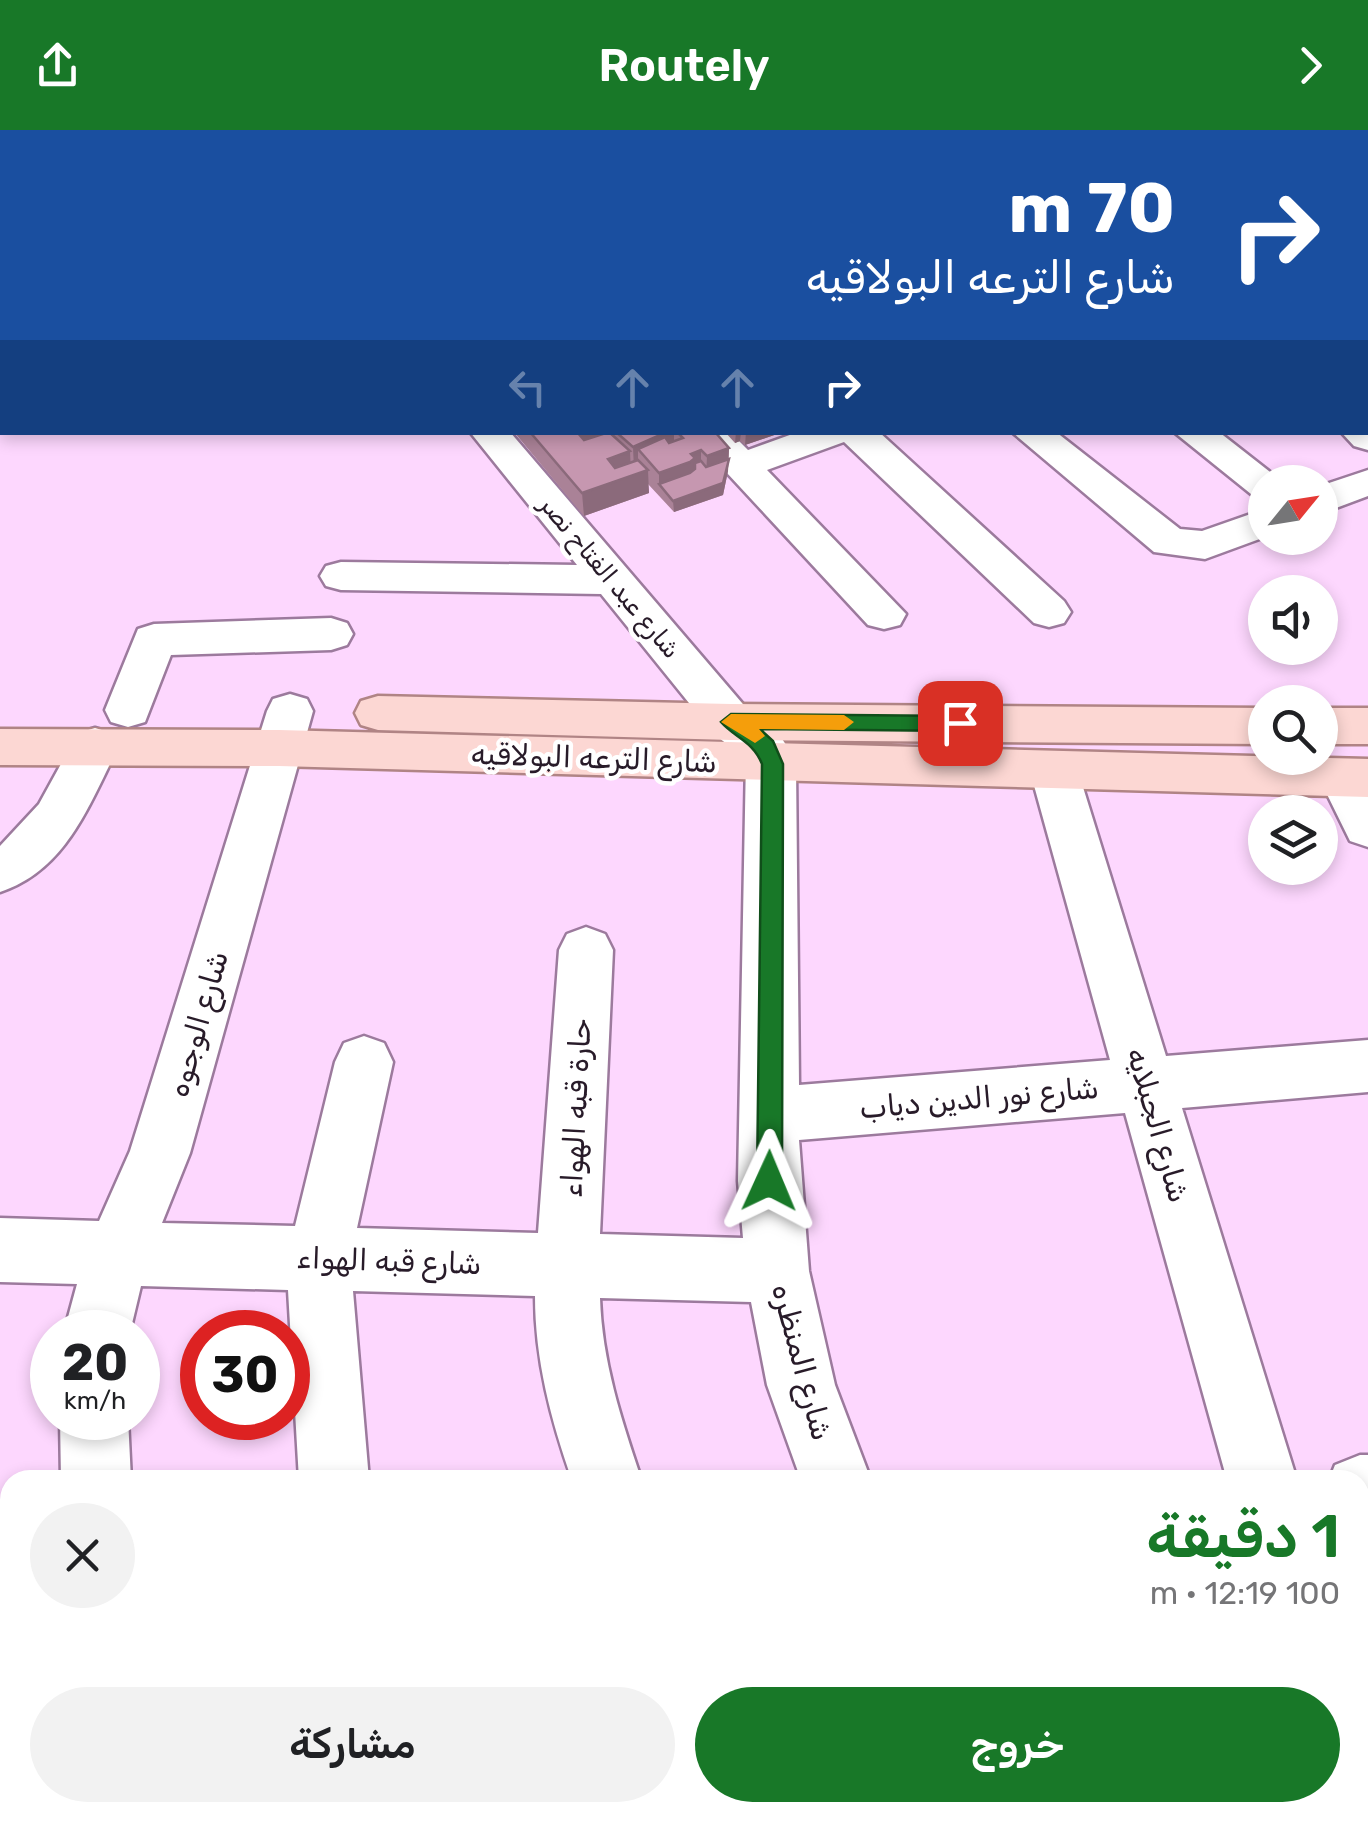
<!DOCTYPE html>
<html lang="ar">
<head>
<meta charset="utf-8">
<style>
  body { margin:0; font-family:Rubik,Vazirmatn,sans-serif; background:#f2f2f2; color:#202124; direction:rtl; height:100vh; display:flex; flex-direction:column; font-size:38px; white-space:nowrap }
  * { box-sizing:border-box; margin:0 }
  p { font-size:32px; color:#757577 }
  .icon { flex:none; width:55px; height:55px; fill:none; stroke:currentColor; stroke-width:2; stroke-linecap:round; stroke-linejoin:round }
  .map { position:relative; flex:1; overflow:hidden; direction:ltr }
  .sheet { position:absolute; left:0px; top:1340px; width:1370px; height:352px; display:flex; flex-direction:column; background:#fff; border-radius:30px 30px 0 0; box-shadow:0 5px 15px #0003; direction:rtl }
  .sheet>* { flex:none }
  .top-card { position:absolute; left:0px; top:0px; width:1370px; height:305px; box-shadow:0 5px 15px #0003; direction:rtl; background:#1a4fa0; color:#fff; overflow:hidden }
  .needle { width:65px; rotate:60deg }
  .buttons { position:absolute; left:1248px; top:335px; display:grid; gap:20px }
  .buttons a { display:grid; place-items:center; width:90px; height:90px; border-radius:50%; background:#fff; box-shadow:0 5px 15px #0003; font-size:50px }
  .speed { position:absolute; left:30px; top:1180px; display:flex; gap:20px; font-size:50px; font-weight:700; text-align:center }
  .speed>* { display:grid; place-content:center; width:130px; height:130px; border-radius:50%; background:#fff; box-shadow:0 5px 15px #0003; line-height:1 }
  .speed small { font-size:25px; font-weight:400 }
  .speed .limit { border:15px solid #d22; background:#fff; color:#111 }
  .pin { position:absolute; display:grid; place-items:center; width:85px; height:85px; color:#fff; margin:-42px; border-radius:20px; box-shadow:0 5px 15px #0006 }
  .me { position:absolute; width:110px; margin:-55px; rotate:1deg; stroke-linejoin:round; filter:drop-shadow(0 0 8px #0008) }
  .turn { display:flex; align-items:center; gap:35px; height:210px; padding:0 30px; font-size:45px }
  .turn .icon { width:130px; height:130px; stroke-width:2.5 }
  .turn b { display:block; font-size:70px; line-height:85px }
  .lanes { display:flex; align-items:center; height:95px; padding:0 30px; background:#0003; justify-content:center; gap:50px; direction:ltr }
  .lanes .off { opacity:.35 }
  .round { display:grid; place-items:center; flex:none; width:105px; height:105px; border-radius:52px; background:#f2f2f2 }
  .summary { display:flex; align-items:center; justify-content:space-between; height:170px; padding:0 30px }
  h1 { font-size:60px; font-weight:600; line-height:75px; color:#187828 }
  .button { display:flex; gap:20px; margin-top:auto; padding:20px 30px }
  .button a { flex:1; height:115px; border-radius:60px; background:#187828; color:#fff; font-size:40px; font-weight:600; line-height:115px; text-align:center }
  .button a+a { background:#f2f2f2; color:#202124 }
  header { display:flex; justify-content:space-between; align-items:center; height:130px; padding:0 30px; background:#187828; color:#fff; font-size:45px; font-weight:600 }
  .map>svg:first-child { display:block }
</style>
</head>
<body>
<header><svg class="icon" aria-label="forward" viewBox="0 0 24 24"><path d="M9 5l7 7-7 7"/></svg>Routely<svg class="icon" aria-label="share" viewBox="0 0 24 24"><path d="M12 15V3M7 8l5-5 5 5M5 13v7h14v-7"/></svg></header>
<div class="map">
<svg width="1368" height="1692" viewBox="0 0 1368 1692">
  <rect width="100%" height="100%" fill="#fdd7fe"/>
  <!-- built -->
  <path fill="#f5caf6" d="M 0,0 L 816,0 L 2,2 L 2,11 Z"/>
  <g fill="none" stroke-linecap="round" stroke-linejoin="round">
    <!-- service casing -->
    <g stroke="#9c7a9d" stroke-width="4">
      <path id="service" d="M 674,0 L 690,0 L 691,2 L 675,2 Z"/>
    </g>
    <!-- minor casing -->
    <g stroke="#9c7a9d" stroke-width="5">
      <path id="minor" d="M 1368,292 L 1368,320 L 1354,316 L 1341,302 L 1368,302 Z
        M 470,302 L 510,302 L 748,580 C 772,592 785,609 796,634 L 799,955 L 1110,930 L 1030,641 L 1037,628 L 1054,622 L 1071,628 L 1078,641 L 1166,926 L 1368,910 L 1368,962 L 1182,978 L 1297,1350 L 1227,1350 L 1125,983 L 799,1010 L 809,1141 L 835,1255 L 871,1350 L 801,1350 L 767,1255 L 751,1172 L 600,1168 C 602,1231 621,1289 641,1348 L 572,1350 C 551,1290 535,1230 535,1166 L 353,1161 L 369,1350 L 299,1350 L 288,1160 L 141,1156 L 130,1202 L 64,1202 L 77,1154 L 0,1152 L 0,1088 L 99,1091 L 130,1021 L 267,581 L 273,569 L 290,564 L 307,569 L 313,581 L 190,1023 L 162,1093 L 295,1096 L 335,932 L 344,913 L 364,906 L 384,913 L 393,932 L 357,1098 L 538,1103 L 559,820 L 567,804 L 586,797 L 605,804 L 613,820 L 600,1104 L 743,1108 L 738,1051 L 746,629 L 714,604 L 601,464 L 341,460 L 326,456 L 320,446 L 326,436 L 341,432 L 577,435 Z
        M 689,302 L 730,302 L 748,320 L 798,302 L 879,302 L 1064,471 L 1071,482 L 1064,493 L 1049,497 L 1034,493 L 844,312 L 767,340 L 906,484 L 900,495 L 884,499 L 868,495 Z
        M 1012,302 L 1056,302 L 1180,399 L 1202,401 L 1265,379 L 1265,407 L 1205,429 L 1154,422 Z
        M 1174,302 L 1219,302 L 1283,352 L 1265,352 L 1265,368 L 1251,364 Z
        M 1368,340 L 1368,366 L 1320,384 L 1320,356 Z
        M 331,488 L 347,493 L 353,504 L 347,515 L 331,520 L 171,525 L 145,592 L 128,597 L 111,592 L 105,580 L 138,499 L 154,494 Z
        M 95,598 L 112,603 L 119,616 C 89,674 67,740 0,762 L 0,716 L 39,674 L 78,603 Z
        M 1343,629 L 1360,635 L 1368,649 L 1368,717 L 1350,711 L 1319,648 L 1326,635 Z
        M 60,1288 L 128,1288 L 131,1350 L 61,1350 Z
        M 1360,1325 L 1368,1325 L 1368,1395 L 1360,1395 L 1360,1350 L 1329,1350 L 1335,1335 Z
        M 1360,1487 L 1368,1490 L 1368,1577 L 1360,1574 Z
        M 63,1682 L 143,1682 L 144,1692 L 62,1692 Z
        M 318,1682 L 398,1682 L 399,1692 L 317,1692 Z
        M 909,1682 L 990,1682 L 993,1692 L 911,1692 Z"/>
    </g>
    <!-- primary casing -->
    <g stroke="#b08485" stroke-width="5">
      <path id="primary" d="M 1085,0 L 1115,0 L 1116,2 L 1086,2 Z
        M 378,566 L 731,574 L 1265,578 L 1265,614 L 731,610 L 378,600 L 361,595 L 355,583 L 361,571 Z
        M 1320,578 L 1368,578 L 1368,614 L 1320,614 Z
        M 0,599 L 279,600 L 1368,629 L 1368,667 L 279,636 L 0,635 Z"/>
    </g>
    <!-- path -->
    <path stroke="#977d98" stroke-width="4" stroke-dasharray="2.5 5" stroke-linecap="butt" d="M 0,223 L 2,229"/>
    <!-- service -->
    <use href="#service" fill="#fff" fill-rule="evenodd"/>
    <!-- minor -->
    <use href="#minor" fill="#fff" fill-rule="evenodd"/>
    <!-- primary -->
    <use href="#primary" fill="#fcd7d3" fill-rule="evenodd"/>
  </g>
  <!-- wall -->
  <path fill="#aa8297" d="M 1184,0 L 1241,0 L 1232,2 L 1187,2 Z
    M 514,302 L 602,302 L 602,304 L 606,302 L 715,302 L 729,318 L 728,341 L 723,365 L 674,382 L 648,354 L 649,363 L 584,386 Z
    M 725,302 L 783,302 L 745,315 L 740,311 L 735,313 Z"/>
  <!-- shaded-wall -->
  <path fill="#8b6a7b" d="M 1201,0 L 1241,0 L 1232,2 L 1200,2 Z
    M 577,302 L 602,302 L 602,311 L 579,325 Z
    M 667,302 L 674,302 L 674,323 L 638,319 L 638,338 L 634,340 L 633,317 Z
    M 736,302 L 741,302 L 740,311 L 735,313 Z
    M 746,302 L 783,302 L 745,315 Z
    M 729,318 L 728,341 L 723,365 L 674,382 L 673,371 L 706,349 L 707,326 Z
    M 701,320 L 701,343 L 659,354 L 659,366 L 659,343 L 691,324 Z
    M 630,321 L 631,344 L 609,352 L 608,329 Z
    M 648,340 L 649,363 L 584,386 L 582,363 Z"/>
  <!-- building -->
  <path fill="#c697b0" stroke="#8b6a7b" stroke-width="2.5" d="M 844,0 L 912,0 L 915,2 L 829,2 Z
    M 530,302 L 577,302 L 584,310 L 609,302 L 630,321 L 608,329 L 615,338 L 638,330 L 648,340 L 582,363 Z
    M 616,302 L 667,302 L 633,317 Z
    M 677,302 L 715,302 L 729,318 L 707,326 L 701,320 L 691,324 L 695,328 L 690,332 L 659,343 L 638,319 L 665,307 L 669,313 L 683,308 Z
    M 729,329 L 723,353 L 673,371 L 659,354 L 690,343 L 695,339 L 695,333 L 701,331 L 706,337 Z"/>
  <!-- route -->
  <path fill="#187828" stroke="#104e1a" stroke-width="2.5" d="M 731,584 L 960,586 L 970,593 L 960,601 L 760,599 L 773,611 L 783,634 L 782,1051 L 778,1060 L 769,1063 L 760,1060 L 757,1051 L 762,634 C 753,611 735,608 721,592 Z"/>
  <!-- slow -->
  <path fill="#f59e0b" d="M 731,584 L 844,585 L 854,592 L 844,600 L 759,599 L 765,606 L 755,613 L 721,592 Z"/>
  <g text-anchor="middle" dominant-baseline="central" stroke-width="9" stroke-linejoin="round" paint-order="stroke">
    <!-- far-street labels -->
    <g font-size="25" fill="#281b29" stroke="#fff">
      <text transform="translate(610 447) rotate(50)">شارع عبد الفتاح نصر</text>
    </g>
    <!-- street labels -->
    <g font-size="30" fill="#281b29" stroke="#fff">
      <text transform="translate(594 628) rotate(2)">شارع الترعه البولاقيه</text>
      <text transform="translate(198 894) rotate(-74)">شارع الوجوه</text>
      <text transform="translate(979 968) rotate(-5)">شارع نور الدين دياب</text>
      <text transform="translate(576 978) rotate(-87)">حارة قبه الهواء</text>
      <text transform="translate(1158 995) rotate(74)">شارع الجبلايه</text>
      <text transform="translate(389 1131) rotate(2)">شارع قبه الهواء</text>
      <text transform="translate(802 1232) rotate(75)">شارع المنظره</text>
    </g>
  </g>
</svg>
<div class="buttons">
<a><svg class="needle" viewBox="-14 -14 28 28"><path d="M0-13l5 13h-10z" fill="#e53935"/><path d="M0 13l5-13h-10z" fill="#757577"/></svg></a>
<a><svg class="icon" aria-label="sound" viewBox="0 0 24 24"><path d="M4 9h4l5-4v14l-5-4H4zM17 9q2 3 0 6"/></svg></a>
<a><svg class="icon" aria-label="search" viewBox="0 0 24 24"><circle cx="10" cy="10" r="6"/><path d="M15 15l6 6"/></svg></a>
<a><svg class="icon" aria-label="layers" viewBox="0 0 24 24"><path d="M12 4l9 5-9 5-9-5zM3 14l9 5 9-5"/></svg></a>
</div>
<div class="speed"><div>20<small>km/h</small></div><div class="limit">30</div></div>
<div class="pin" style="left:960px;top:593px;background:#d93025"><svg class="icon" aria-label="arrive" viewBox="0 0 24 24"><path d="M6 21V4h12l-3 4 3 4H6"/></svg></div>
<svg class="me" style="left:769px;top:1051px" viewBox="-20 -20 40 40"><path d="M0-17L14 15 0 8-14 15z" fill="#187828" stroke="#fff" stroke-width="4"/></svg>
<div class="top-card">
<div class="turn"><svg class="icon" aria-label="right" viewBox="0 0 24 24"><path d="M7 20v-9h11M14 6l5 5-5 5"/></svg><div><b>70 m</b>شارع الترعه البولاقيه</div></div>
<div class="lanes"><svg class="icon off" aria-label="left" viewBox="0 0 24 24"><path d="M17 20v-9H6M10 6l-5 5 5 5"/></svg><svg class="icon off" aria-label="ahead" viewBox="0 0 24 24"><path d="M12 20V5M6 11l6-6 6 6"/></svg><svg class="icon off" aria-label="ahead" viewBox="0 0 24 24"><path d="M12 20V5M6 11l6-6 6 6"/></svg><svg class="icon" aria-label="right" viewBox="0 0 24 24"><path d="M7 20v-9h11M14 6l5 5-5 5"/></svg></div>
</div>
<section class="sheet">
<div class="summary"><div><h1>1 دقيقة</h1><p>100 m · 12:19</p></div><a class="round"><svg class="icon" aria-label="close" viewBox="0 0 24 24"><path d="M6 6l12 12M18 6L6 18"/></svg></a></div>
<div class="button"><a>خروج</a><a>مشاركة</a></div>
</section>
</div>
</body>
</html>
